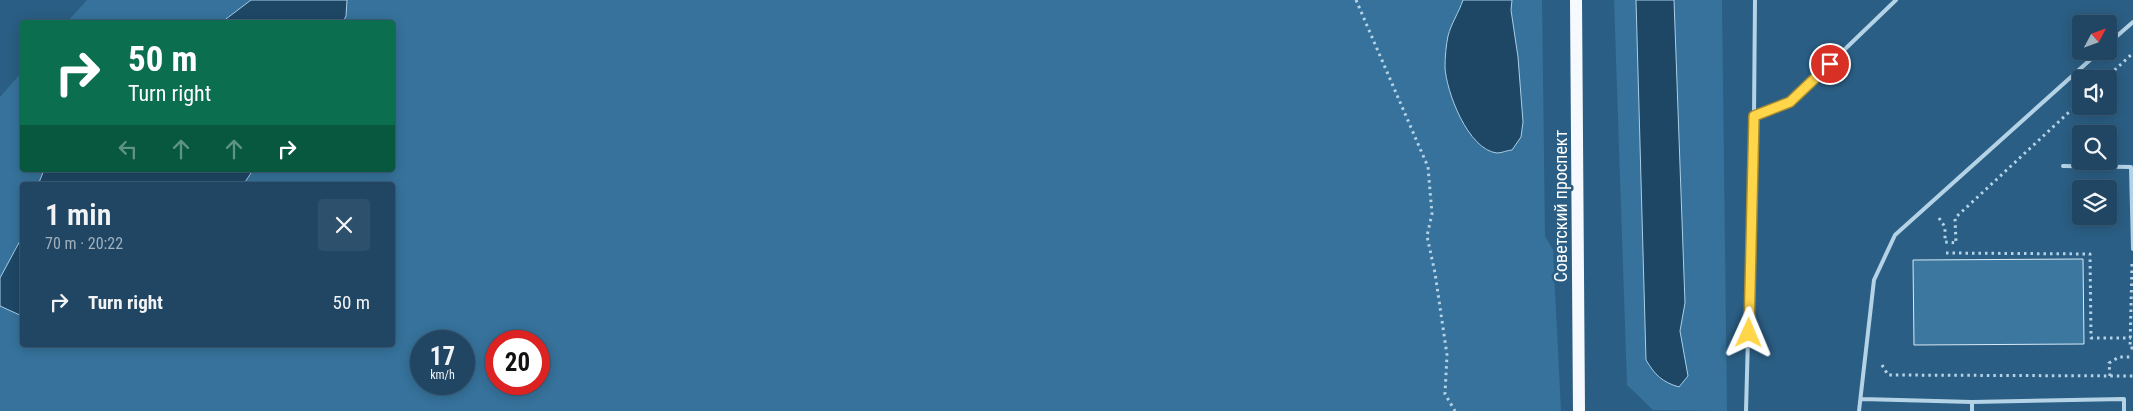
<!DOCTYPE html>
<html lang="en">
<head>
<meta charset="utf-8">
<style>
  body { margin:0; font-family:"Roboto Condensed",sans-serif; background:#2d506c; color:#f1f3f6; height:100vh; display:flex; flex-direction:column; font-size:19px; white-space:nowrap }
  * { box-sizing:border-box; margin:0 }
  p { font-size:16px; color:#a2b1be }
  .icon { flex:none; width:28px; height:28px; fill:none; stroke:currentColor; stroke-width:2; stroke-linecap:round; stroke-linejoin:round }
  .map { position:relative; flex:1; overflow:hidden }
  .side { position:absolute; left:20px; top:182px; width:375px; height:165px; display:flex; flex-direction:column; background:#204663; border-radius:5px; box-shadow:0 2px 12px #0003,0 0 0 1px #3d5e78 }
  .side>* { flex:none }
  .top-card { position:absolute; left:20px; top:20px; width:375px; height:152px; border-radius:5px; box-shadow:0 2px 12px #0003,0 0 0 1px #3d5e78; background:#0b6e4f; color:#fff; overflow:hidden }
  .needle { width:32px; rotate:49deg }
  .fabs { position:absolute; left:2072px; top:15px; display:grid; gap:10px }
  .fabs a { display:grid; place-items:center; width:45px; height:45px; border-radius:5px; background:#204663; box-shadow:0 2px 12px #0003,0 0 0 1px #3d5e78; font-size:25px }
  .speed { position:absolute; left:410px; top:330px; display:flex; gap:10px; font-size:25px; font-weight:700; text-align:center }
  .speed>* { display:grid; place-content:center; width:65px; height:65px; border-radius:50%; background:#204663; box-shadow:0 2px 12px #0003,0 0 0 1px #3d5e78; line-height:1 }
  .speed small { font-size:12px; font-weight:400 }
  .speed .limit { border:8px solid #d22; background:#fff; color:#111 }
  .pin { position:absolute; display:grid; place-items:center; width:42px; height:42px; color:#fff; margin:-21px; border:2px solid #fff; border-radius:50%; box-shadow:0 1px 5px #0007 }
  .me { position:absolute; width:55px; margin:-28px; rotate:1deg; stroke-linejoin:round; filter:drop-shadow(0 0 4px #0008) }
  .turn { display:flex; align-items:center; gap:18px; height:105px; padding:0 25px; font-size:22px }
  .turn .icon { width:65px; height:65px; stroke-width:2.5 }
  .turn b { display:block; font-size:35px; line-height:42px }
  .lanes { display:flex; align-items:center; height:48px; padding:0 25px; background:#0003; justify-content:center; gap:25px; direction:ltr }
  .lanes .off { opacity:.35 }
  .round { display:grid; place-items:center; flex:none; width:52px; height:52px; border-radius:5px; background:#2d506c }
  .head { display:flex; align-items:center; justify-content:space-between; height:85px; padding:0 25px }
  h1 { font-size:30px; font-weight:600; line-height:38px }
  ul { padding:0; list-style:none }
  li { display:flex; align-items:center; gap:15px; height:70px; padding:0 25px }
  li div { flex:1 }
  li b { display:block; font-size:19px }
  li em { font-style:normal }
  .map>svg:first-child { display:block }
</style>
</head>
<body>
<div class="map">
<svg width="2133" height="411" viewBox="0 0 2133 411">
  <rect width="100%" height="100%" fill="#2b5e84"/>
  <!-- green -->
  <path fill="#36729b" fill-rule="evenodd" d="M 87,0 L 251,0 L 222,22 L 67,22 Z
    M 347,0 L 1463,0 L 1461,7 L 1472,136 L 1483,146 L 1497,153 L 1518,57 L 1511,9 L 1512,0 L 1542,0 L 1545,236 L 1553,250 L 1561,411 L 0,411 L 0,306 L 22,316 L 22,345 L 392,345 L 392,185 L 243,185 L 253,170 L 392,170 L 392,22 L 343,22 L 346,16 ZM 421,341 L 464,341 L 464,384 L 421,384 ZM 496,341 L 539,341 L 539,384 L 496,384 Z
    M 1614,0 L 1722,0 L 1727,411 L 1653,410 L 1627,385 Z
    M 22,72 L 22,170 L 44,170 L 38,185 L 22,185 L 22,237 L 0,278 L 0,97 Z"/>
  <!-- water -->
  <path fill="#1e4766" stroke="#aacfe7" d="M 251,0 L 347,0 L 346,16 L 343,22 L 222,22 Z
    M 1463,0 L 1512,0 L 1511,10 L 1518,57 L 1523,122 L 1521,137 L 1512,150 C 1508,150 1502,153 1497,153 C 1468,150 1446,91 1445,67 C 1445,58 1446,45 1448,36 C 1451,24 1459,12 1463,0 Z
    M 1636,0 L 1674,0 L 1685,303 L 1680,331 L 1688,376 L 1679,387 C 1662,382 1655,375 1646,360 Z
    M 44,170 L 253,170 L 243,185 L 38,185 Z
    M 22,237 L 22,316 L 0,306 L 0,278 Z"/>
  <!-- building -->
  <path fill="#3c77a0" stroke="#d8eaf6" d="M 2083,259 L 2084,344 L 1914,345 L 1913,260 Z"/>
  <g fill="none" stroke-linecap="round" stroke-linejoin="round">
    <!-- path -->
    <path stroke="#b5d3e7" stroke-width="3" stroke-dasharray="2.5 4" stroke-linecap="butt" d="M 1356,0 L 1428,167 L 1432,214 L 1427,236 L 1435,273 L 1447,355 L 1445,394 L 1455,411
      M 2105,79 L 2133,53
      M 1939,218 L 1945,227 L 1945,242 L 1956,243 L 1955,218 L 2081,101
      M 1946,253 L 2090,254 L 2091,338 L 2131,338
      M 2132,264 L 2130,348 L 2133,348
      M 1882,365 L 1888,375 L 2133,376
      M 2110,376 L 2109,363 L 2119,357 L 2133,357"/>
    <!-- service -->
    <path stroke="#b5d3e7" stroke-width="4" d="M 1755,0 L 1754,116 L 1790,102 L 1896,0
      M 2109,43 L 2133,22
      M 2063,166 L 2131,167 L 2133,249
      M 1862,399 L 1972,402 L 2124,399 L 2124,411
      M 1972,402 L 1972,411
      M 1746,411 L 1754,116
      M 1859,411 L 1874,280 L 1895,235 L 2100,51"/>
    <!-- primary -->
    <path stroke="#f6fafe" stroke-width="12" d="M 1576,0 L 1579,411"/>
  </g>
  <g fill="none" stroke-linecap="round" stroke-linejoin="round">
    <!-- route casing -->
    <g stroke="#a68a30" stroke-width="12">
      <path id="route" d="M 1749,333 L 1754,116 L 1790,102 L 1830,64"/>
    </g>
    <!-- route -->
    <use href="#route" stroke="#ffd54a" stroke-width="9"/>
  </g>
  <g text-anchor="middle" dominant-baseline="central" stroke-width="5" stroke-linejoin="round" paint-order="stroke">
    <!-- street labels -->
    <g font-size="18" fill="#fff" stroke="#2b5e84">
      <text transform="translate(1560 206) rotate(-90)">Советский проспект</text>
    </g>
  </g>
</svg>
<div class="fabs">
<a><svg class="needle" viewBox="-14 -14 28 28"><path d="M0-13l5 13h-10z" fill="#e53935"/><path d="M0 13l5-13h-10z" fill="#a2b1be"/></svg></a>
<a><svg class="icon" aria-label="sound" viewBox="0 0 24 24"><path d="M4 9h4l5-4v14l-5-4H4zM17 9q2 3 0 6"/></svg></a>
<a><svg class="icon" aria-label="search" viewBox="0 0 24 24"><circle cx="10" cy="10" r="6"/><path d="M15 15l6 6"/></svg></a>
<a><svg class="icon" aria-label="layers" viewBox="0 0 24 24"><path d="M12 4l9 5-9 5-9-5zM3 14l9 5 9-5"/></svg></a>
</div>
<div class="speed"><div>17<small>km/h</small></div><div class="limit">20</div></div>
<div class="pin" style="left:1830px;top:64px;background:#d93025"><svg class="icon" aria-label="arrive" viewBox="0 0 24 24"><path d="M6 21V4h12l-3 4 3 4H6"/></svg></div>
<svg class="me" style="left:1749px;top:333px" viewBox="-20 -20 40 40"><path d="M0-17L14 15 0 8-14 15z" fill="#ffd54a" stroke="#fff" stroke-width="4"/></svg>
<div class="top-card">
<div class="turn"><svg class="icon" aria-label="right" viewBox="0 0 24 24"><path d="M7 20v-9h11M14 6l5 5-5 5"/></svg><div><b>50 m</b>Turn right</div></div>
<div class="lanes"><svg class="icon off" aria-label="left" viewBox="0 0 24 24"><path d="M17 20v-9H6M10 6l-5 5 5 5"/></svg><svg class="icon off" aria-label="ahead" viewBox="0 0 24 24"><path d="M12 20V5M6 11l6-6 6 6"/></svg><svg class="icon off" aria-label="ahead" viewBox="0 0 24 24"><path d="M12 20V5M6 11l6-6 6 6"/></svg><svg class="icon" aria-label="right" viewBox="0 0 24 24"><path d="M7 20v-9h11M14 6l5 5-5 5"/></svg></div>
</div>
<section class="side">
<div class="head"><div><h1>1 min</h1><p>70 m · 20:22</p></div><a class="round"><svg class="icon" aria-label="close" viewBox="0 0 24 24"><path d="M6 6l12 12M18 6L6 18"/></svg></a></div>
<ul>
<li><svg class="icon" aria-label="right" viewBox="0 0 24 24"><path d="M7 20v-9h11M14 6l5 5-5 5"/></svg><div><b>Turn right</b></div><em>50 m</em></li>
</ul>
</section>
</div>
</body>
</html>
